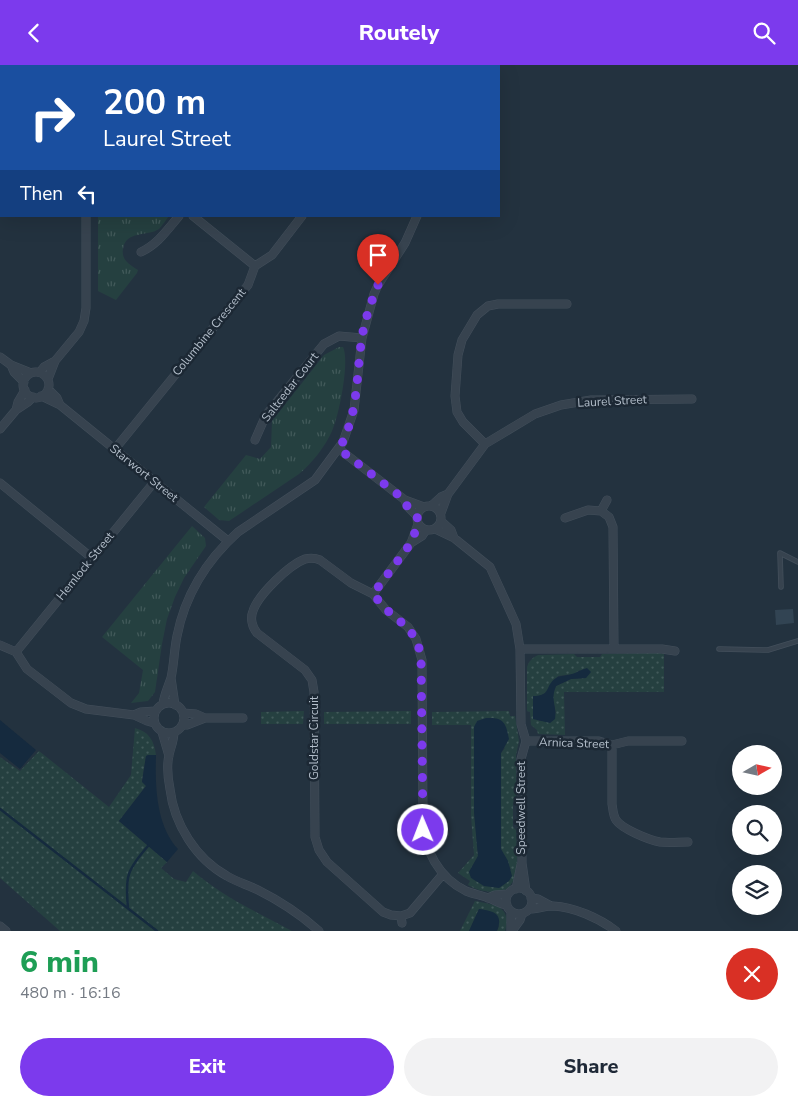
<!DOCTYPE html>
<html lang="en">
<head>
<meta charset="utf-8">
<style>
  body { margin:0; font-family:"Nunito Sans",sans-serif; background:#f2f2f3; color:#1f2937; height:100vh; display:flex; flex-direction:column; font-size:19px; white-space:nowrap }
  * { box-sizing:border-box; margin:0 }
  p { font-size:16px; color:#747a83 }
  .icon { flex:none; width:28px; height:28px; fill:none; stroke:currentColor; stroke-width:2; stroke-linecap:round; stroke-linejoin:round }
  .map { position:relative; height:866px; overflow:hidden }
  .drawer { display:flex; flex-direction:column; background:#fff; flex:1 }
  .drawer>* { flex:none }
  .hud { position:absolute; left:0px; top:0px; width:500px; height:152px; box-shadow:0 5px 20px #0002; background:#1a4fa0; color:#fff; overflow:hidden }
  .needle { width:32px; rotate:81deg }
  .controls { position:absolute; left:732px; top:680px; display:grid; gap:10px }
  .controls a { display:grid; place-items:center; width:50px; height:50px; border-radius:50%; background:#fff; box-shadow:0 5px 20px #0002; font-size:25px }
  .pin { position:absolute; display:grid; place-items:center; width:42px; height:42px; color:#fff; margin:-51px -21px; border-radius:50% 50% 50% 0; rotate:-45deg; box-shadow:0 0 5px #0007 }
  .pin .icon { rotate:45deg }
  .me { position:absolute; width:55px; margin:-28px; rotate:359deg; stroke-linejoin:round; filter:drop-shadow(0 0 4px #0008) }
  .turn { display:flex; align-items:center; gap:18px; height:105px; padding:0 20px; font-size:22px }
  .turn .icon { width:65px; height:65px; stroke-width:2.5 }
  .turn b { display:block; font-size:35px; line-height:42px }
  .then { display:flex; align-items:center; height:48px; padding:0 20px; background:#0003; gap:10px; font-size:19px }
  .round { display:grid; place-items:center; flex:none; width:52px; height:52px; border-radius:26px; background:#f2f2f3 }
  .overview { display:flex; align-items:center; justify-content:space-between; height:85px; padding:0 20px }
  h1 { font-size:30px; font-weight:800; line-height:38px; color:#1e9e55 }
  .cta { display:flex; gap:10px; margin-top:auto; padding:10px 20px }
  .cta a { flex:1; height:58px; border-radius:30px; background:#7c3aed; color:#fff; font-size:20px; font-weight:800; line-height:58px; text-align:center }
  .cta a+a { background:#f2f2f3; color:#1f2937 }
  header { display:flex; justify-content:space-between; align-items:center; height:65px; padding:0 20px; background:#7c3aed; color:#fff; font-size:22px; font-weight:800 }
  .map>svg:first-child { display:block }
</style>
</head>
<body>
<header><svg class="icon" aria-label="back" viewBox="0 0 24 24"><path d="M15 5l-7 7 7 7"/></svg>Routely<svg class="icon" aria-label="search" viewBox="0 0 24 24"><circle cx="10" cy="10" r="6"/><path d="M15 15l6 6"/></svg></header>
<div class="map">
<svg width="798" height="866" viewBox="0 0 798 866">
  <defs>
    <pattern id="grass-dots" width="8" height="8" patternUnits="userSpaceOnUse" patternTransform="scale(1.25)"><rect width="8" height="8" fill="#254040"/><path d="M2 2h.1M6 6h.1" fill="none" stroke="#425a5a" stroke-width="1.8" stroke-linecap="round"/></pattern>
    <pattern id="park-tufts" width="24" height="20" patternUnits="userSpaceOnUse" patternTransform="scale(1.25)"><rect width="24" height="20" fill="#254040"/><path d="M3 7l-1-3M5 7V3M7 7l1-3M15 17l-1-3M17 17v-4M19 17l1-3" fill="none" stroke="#425a5a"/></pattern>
  </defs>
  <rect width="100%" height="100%" fill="#23323f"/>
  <!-- grass -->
  <path fill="url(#grass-dots)" fill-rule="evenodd" d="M 659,588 L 664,589 L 664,627 L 564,627 L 565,670 L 538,669 L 537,665 L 531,660 L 530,647 L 527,646 L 527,602 C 529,596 532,593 538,590 L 574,589 L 577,592 L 600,592 L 602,589 ZM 580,605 L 586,613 L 571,614 L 556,621 L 552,631 L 556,648 L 540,656 L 537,654 L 533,632 C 548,631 549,623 558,611 L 574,609 Z
    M 304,646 L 303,659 L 261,659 L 261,647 Z
    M 411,646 L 411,659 L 324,659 L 324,647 Z
    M 509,646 L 510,651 L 515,651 L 519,676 L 516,690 L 516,736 L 513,738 L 513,762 L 516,765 C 516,785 524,827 495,827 C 485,827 477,825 468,820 L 470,816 L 458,808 L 474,790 L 471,751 L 471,660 L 432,660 L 432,647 ZM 474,662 L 505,683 L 501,688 L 501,785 L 511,805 L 469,807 L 478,791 L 474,747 Z
    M 135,663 C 149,667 154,675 156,690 L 146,691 L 142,716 L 146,721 L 119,756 L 167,797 L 161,803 L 174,814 L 186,817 L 193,806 C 222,831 258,848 292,866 L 60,866 L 0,813 L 0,692 L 20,706 L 39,686 L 109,742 L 131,710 Z
    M 475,836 C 495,840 512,841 505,866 L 497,866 L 499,861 L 479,844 L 469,866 L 460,866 Z"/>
  <!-- park -->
  <path fill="url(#park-tufts)" d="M 98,151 L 169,151 C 166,155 162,161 159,164 C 147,172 126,165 123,184 C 121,195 130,200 138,205 L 137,208 L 116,235 L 98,226 Z
    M 339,282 L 343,282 C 350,296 339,351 332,366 C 325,382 312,398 299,409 L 229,456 L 219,455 L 204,442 L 246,390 L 260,394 L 271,382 L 272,356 L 324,290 Z
    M 192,461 L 205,473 L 206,481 L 184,513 L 175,532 L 167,554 L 162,579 L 155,627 L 148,636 L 131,638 L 139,628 L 143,605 L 102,572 Z"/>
  <!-- water -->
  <path fill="#152a3e" d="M 587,603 L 591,607 L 586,613 L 571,614 L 556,621 C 550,636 557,640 555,654 L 550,658 L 533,654 L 533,631 C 552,631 544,621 556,613 C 561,610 567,611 572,609 C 577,608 582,604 587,603 Z
    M 486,653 C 503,652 506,657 509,674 L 501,688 L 501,784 L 508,796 L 512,811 L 509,816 L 499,823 L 484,821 L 471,813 L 469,807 L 478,791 L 474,747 L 474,662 L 477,656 Z
    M 0,655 L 36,685 L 20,704 L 0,688 Z
    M 148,690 L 156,690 C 155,721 156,760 178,784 L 167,797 L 119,756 L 146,721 L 142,717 L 146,691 Z
    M 479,844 C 493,846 504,848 497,866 L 469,866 Z"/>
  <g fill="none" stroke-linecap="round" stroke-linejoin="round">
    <!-- stream -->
    <path stroke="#152a3e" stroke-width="2.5" d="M 0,744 L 157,866
      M 128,843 C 125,811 127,805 148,781"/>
  </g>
  <!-- building -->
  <path fill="#324453" d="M 793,544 L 794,558 L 776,560 L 775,545 Z"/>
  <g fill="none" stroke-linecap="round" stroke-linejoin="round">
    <!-- service casing -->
    <g stroke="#434f5b" stroke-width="5.5">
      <path id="service" d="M 781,522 L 780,488 L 798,497
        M 719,584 L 768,585 L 798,576"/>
    </g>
    <!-- minor casing -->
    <g stroke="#434f5b" stroke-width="9">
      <path id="minor" d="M 275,0 L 277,1
        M 400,0 L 401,1
        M 22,1 L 22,0
        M 87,1 L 88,0
        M 0,43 L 1,43
        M 193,151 L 255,201
        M 141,187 C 158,179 167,165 179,151
        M 0,292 L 11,300 L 31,308
        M 11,300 L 14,307 L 24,317
        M 40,307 L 44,302 L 55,296 L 79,267 L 84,256 L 86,243 L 86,151
        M23 320a13 13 0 1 1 26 0a13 13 0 1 1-26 0Z
        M 48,314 L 55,296
        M 48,324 L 57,333 L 60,340
        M 41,331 L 60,340 L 228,476
        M 16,345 L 18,337 L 25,325
        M 0,364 L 16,345 L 28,337 L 33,332
        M 255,375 L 266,350 L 324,279 L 339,271 L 362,273
        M 485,379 L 463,357 L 457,347 L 455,331 L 458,290 L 462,275 L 477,250 L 488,241 L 498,239 L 567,239
        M 115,384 L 248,220 L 255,201 L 272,190 L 302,151
        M 339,384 L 405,435 L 424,442
        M 0,418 L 92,493
        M 405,435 L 407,441 L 417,451
        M 607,435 L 601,446 L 609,452 L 613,462 L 614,584
        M417 453a12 12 0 1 1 24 0a12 12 0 1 1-24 0Z
        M 431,441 L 441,432 L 448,429
        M 441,448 L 448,429 L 485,379 L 535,349 L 561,340 L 591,335 L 692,334
        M 565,453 L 588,445 L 601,446
        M 441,456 L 451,465 L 454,473
        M 435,464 L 454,473 L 490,502 L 516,559 L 520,584 L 521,659 L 526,676 L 521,694 L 522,798 L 526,826
        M 411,478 L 418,459
        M 373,529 L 411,478 L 422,471 L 426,465
        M 0,580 L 16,587 L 27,604 L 71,638 L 86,644 L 134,650 L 147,656 L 154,658
        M 520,584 L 662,584 L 675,586
        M 16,587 L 155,416
        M 171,613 L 175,640
        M154 653a15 15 0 1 1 30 0a15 15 0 1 1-30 0Z
        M 163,639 C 164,630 168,622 171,613 C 174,600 174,585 177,571 C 185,530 207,495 238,467 L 315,415 L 343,377 L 354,345 L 362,273 L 374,229 L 378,220 L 405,178 L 417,151
        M 183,648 L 196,649 L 205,653
        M 134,650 L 141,647 L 155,646
        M 182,660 L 187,660 L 205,653 L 243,653
        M 162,667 L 169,691
        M 174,667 C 174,676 171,681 169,690 C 167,699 168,714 170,724 C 174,759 196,794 227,811 C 237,817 248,820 258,825 C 280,836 301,850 319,866
        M 526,676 L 599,676 L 612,680 L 628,676 L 682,676
        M 612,680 L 612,739 C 613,745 613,750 616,755 C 622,764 649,775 660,777 C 669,778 679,777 688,777
        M506 836a13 13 0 1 1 26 0a13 13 0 1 1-26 0Z
        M 516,824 L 521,800
        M 488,833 L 495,830 L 508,829
        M 531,833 L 538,834 L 551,841
        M 529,844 C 537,844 545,841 553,841 C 574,842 599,853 616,866
        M 511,847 L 511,866
        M 401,851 L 391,850 L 383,847 L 327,797 L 319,785 L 315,772 L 314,627 L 312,615 L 305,605 L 257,568 C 252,562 250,553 253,546 C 258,530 289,500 305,494 C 310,493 315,493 320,495 L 351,518 L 373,529 L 386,545 L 408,562 L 416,574 L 422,595 L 423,756 C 424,785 439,813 466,826 C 473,829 481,830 488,833 C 495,835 499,839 507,840
        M 402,858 L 401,851 L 410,848 L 443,809
        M 0,861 L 6,866
        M 512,866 L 520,855 L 522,849"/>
    </g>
    <!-- service -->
    <use href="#service" stroke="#37434f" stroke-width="4"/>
    <!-- minor -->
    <use href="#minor" stroke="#37434f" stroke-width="8"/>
  </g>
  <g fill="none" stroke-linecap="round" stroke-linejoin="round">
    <!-- route -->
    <path stroke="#7c3aed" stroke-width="9" stroke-dasharray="0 16.2" d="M 378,220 C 371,237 365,254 362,272 C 356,310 359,349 339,384 L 405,435 L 407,441 L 417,451 L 418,459 L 411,478 L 373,529 C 378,534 381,540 386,544 C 404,561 414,563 421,590 L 423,765"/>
  </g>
  <g text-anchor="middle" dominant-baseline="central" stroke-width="5" stroke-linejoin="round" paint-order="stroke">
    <!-- street labels -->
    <g font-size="12" fill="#b3beca" stroke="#1c2834">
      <text transform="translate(209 267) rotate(-51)">Columbine Crescent</text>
      <text transform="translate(290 322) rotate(-52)">Saltcedar Court</text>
      <text transform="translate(612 336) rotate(-3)">Laurel Street</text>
      <text transform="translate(144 408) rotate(39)">Starwort Street</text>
      <text transform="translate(85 501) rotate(-51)">Hemlock Street</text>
      <text transform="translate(314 673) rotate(-90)">Goldstar Circuit</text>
      <text transform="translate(574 678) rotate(2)">Arnica Street</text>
      <text transform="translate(521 743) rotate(-90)">Speedwell Street</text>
    </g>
  </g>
</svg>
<div class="controls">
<a><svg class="needle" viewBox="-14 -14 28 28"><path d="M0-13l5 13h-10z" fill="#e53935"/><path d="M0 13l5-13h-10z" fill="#747a83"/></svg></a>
<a><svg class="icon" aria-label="search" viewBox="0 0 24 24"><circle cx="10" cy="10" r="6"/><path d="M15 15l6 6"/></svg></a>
<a><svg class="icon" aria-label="layers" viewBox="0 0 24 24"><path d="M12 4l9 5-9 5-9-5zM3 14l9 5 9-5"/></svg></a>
</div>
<div class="pin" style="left:378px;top:220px;background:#d93025"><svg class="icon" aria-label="arrive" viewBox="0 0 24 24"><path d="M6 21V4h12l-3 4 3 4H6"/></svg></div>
<svg class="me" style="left:423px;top:765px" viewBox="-20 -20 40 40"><circle r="17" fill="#7c3aed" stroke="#fff" stroke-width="3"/><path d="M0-11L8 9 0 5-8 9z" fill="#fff"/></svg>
<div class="hud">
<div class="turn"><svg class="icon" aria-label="right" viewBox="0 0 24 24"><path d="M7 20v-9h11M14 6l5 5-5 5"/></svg><div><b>200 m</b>Laurel Street</div></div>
<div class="then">Then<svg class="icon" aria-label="left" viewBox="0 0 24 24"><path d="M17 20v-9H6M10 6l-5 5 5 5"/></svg></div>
</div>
</div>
<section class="drawer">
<div class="overview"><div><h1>6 min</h1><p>480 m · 16:16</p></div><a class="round" style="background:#d93025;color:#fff"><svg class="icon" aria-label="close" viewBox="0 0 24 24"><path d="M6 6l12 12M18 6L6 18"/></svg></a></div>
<div class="cta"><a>Exit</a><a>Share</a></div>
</section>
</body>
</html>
